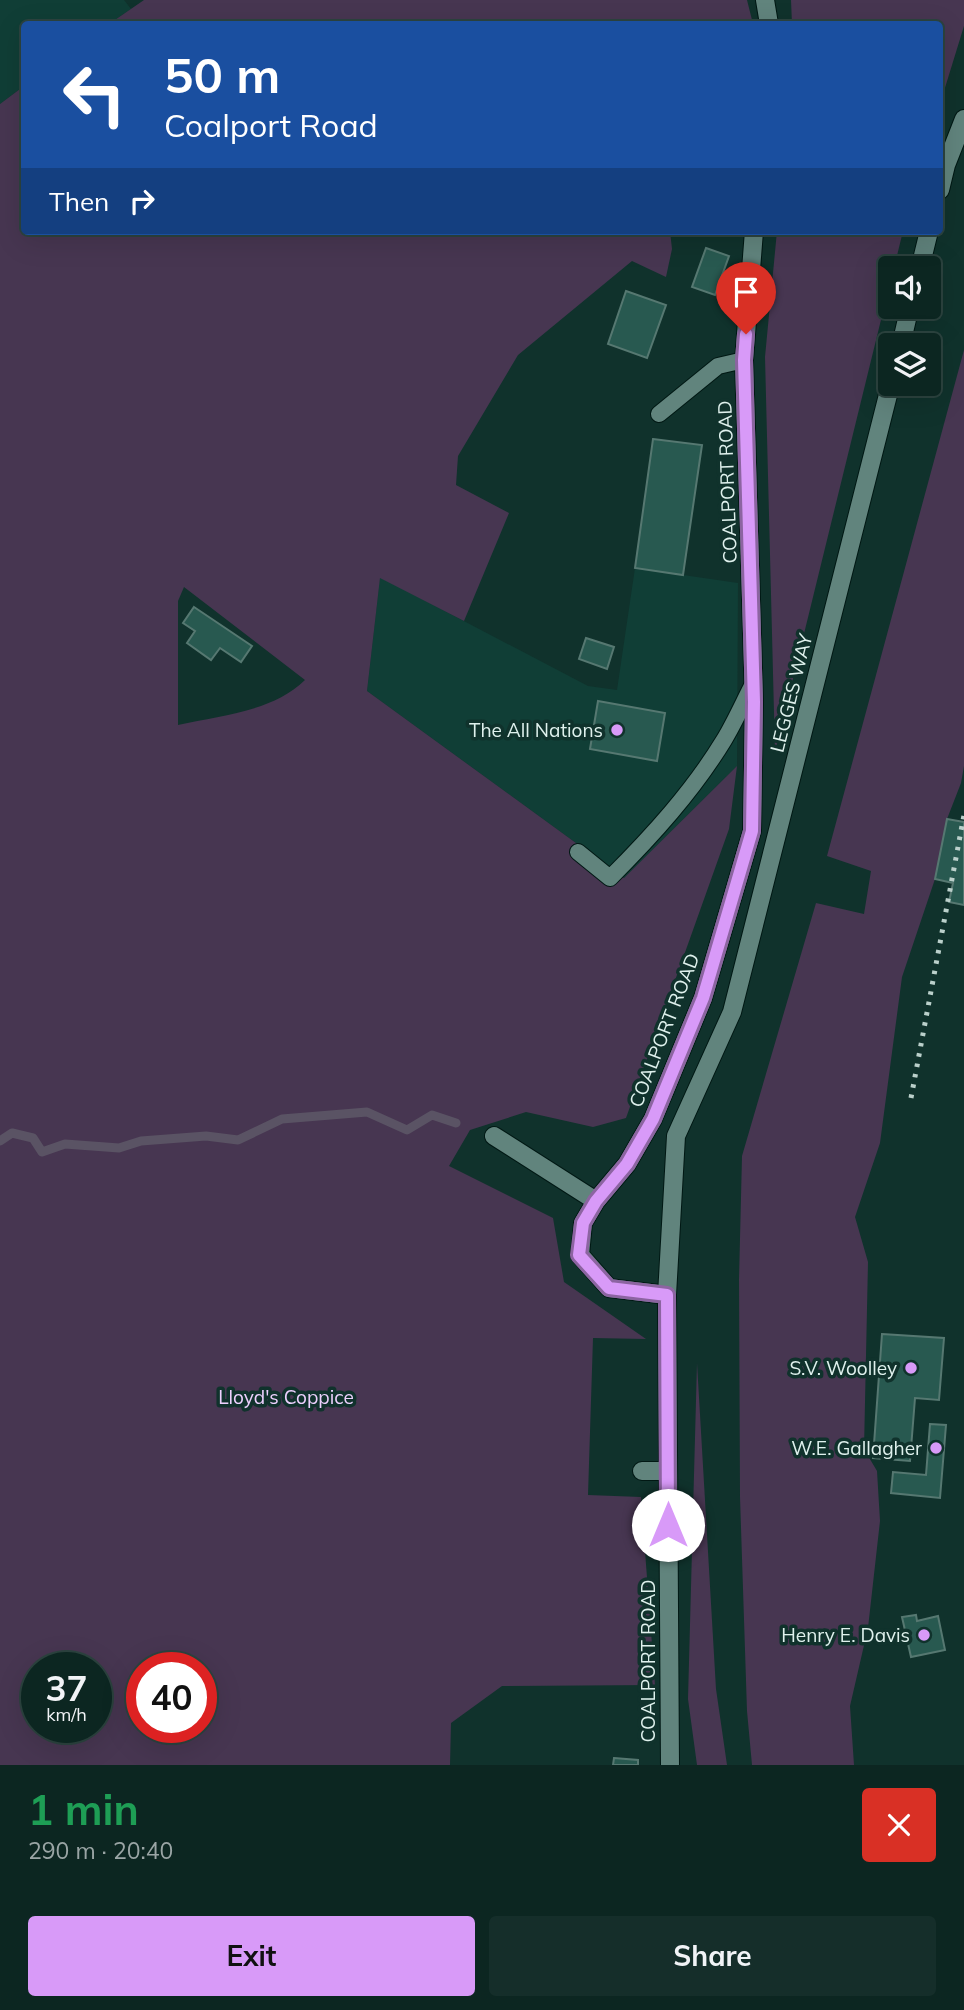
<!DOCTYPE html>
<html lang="en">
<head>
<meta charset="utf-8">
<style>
  body { margin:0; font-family:Mulish,sans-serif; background:#152e2a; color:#f1f3f6; height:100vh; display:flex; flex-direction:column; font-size:26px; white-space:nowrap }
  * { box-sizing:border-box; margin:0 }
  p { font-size:23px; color:#9aa5a5 }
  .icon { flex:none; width:38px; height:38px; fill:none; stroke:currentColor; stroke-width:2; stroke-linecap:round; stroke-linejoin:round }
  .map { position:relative; height:1765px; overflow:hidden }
  .panel { display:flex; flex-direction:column; background:#0c2621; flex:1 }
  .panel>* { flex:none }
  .banner { position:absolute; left:21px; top:21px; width:922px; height:214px; border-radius:7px; box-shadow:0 7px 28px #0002,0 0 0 2px #2c433f; background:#1a4fa0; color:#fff; overflow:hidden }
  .buttons { position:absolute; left:878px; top:256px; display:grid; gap:14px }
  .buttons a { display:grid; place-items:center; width:63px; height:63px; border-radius:7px; background:#0c2621; box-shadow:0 7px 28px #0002,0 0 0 2px #2c433f; font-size:35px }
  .speed { position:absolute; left:21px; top:1652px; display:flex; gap:14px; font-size:35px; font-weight:700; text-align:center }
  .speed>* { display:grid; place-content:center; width:91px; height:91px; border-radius:50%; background:#0c2621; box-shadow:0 7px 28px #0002,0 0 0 2px #2c433f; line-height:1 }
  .speed small { font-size:18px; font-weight:400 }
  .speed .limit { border:10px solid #d22; background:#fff; color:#111 }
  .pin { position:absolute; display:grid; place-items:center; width:60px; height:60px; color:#fff; margin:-72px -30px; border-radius:50% 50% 50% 0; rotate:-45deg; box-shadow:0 0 7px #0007 }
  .pin .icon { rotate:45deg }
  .me { position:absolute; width:77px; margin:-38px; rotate:0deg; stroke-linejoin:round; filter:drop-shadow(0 0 5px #0008) }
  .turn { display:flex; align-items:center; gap:24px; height:147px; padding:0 28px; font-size:32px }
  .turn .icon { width:91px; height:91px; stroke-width:2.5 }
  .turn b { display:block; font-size:49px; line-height:60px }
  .then { display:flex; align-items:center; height:66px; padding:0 28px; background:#0003; gap:14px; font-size:26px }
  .round { display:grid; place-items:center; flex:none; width:74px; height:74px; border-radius:7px; background:#152e2a }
  .head { display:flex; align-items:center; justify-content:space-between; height:119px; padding:0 28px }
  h1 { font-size:42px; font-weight:700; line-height:52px; color:#1e9e55 }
  .primary-button { display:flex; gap:14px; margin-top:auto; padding:14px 28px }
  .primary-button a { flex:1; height:80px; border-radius:7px; background:#d89af8; color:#111; font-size:28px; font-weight:700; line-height:80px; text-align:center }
  .primary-button a+a { background:#152e2a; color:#f1f3f6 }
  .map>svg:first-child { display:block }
</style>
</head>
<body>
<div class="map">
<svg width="964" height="1765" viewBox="0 0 964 1765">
  <rect width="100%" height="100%" fill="#10322c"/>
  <!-- built -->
  <path fill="#103e36" d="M 0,0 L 124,0 L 131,9 L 109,24 L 24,24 L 24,86 L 0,104 Z
    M 635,568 L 738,583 L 737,766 L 624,878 L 367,691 L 380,577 L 588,686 L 617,690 Z"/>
  <!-- green -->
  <path fill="#473651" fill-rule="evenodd" d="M 144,0 L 747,0 L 753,24 L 109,24 Z
    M 791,0 L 964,0 L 964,26 L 940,104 L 940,24 L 792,24 Z
    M 24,86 L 24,231 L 670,231 L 672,249 L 666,277 L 632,261 L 518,355 L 458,456 L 456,485 L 509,513 L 464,621 L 380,578 L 367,691 L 624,878 L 737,766 L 729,829 L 626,1118 L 593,1127 L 526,1112 L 470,1130 L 449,1166 L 553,1218 L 564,1282 L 646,1339 L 593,1338 L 588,1495 L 641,1497 L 655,1685 L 502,1686 L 451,1723 L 450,1765 L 0,1765 L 0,104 ZM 184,587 L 305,680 C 272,712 222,715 178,725 L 178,601 ZM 37,1668 L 96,1668 L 96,1727 L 37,1727 ZM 142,1668 L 201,1668 L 201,1727 L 142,1727 Z
    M 777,231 L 903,231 L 894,268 L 891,268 L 891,279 L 775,752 L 765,357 Z
    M 964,350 L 964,766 L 961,783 L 947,819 L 935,879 L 902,977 L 880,1143 L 855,1217 L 868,1262 L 864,1449 L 877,1471 L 880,1521 L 868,1628 L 850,1706 L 854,1765 L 752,1765 L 747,1711 L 740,1497 L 739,1280 L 742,1156 L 816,903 L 864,914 L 871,871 L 827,856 Z
    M 697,1363 L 716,1689 L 727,1765 L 697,1765 L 688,1699 Z"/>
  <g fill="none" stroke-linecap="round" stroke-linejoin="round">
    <!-- stream -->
    <path stroke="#5a5364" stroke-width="9" d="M 0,1141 L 12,1133 L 33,1138 L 42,1152 L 65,1144 L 119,1148 L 141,1141 L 206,1136 L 238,1140 L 282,1119 L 367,1112 L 407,1130 L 432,1115 L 456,1123"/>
  </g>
  <!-- building -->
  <path fill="#285950" stroke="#567871" stroke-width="2" d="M 706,248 L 729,256 L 715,295 L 692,287 Z
    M 626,291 L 666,305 L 647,358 L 608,344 Z
    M 653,439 L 702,445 L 683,575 L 635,568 Z
    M 194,607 L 252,646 L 241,662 L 220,648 L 211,660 L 187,643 L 195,631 L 183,623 Z
    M 586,638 L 614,647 L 607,669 L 579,659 Z
    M 598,701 L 665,713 L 657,761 L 590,749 Z
    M 947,819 L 964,822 L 964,905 L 949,902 L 953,883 L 935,879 Z
    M 882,1334 L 944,1338 L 939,1400 L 915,1398 L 910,1461 L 873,1458 Z
    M 930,1424 L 946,1425 L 940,1498 L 891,1493 L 893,1472 L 926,1475 Z
    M 916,1615 L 917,1621 L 938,1616 L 945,1650 L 911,1657 L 902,1617 Z
    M 614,1758 L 638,1760 L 638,1765 L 613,1765 Z"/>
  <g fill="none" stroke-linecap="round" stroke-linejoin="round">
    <!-- lane casing -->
    <g stroke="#011814" stroke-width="18">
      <path id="lane" d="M 659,414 L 718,366 L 744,360
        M 578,852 L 610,878 C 652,836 693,791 724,740 C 735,722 744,701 754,682"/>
    </g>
    <!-- street casing -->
    <g stroke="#011814" stroke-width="20">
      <path id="street" d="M 765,0 L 769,24
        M 494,1136 L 596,1201
        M 667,1295 L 609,1288 L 580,1255 L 583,1223 L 596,1201 L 627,1164 L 653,1119 L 703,998 L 752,831 L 754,702 L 744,360 L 754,231
        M 642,1471 L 668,1471"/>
    </g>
    <!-- secondary casing -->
    <g stroke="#011814" stroke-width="20">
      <path id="secondary" d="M 940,190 L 946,165 L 964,119
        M 920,268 L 929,231
        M 901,345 L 910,306
        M 670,1765 L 667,1295 L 676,1136 L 732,1012 L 891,383"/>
    </g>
    <!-- lane -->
    <use href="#lane" stroke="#61847d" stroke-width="16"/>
    <!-- street -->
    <use href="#street" stroke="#61847d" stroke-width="18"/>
    <!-- secondary -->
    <use href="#secondary" stroke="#61847d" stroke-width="18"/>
    <!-- rail -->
    <path stroke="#bbd0cb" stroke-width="5" stroke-dasharray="3.5 7" stroke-linecap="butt" d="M 911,1098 L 964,815"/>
  </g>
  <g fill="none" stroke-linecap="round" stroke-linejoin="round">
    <!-- route casing -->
    <g stroke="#8c64a1" stroke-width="18">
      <path id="route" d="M 668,1525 L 667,1295 L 609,1288 L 579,1255 L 583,1223 L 596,1201 L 627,1164 L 653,1119 L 703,998 L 752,831 L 754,702 L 744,360 L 746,334"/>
    </g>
    <!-- route -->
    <use href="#route" stroke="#d89af8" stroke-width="12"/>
  </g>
  <!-- markers -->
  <g fill="#d89af8" stroke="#10322c" stroke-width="2.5">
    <circle cx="617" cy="730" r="7"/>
    <circle cx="911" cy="1368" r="7"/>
    <circle cx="936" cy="1448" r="7"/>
    <circle cx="924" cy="1635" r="7"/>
  </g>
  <g text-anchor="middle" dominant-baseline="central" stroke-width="7" stroke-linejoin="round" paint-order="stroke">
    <!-- street labels -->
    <g font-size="19" fill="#dff1ed" stroke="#10322c">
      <text transform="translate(727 482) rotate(-92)">COALPORT ROAD</text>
      <text transform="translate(791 693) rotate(-76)">LEGGES WAY</text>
      <text transform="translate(664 1030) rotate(-69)">COALPORT ROAD</text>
      <text transform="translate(648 1661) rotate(-90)">COALPORT ROAD</text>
    </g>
    <!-- poi labels -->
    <g font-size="19" fill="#dff1ed" stroke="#10322c" text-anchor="end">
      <text x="603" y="730">The All Nations</text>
      <text x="897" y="1368">S.V. Woolley</text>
      <text x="922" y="1448">W.E. Gallagher</text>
      <text x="910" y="1635">Henry E. Davis</text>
    </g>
    <!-- park labels -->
    <g font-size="19" fill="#edd0fe" stroke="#10322c">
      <text x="286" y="1397">Lloyd's Coppice</text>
    </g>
  </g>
</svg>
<div class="buttons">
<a><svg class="icon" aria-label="sound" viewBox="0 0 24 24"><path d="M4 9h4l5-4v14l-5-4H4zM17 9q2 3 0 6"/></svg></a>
<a><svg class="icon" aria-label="layers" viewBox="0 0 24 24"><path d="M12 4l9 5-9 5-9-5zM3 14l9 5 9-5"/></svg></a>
</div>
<div class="speed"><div>37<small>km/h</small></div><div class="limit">40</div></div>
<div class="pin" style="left:746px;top:334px;background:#d93025"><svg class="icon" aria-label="arrive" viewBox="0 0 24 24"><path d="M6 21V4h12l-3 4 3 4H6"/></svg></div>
<svg class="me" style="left:668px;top:1525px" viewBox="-20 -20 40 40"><circle r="19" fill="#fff"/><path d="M0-13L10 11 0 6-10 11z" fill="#d89af8"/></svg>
<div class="banner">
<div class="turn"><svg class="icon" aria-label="left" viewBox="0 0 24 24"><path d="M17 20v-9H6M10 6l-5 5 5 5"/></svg><div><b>50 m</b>Coalport Road</div></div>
<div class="then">Then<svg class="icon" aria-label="right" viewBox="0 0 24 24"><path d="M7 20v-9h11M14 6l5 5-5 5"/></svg></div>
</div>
</div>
<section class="panel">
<div class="head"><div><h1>1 min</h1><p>290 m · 20:40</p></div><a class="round" style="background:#d93025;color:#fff"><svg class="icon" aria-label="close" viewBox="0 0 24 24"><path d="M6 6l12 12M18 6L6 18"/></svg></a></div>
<div class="primary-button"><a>Exit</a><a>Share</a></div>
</section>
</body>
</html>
